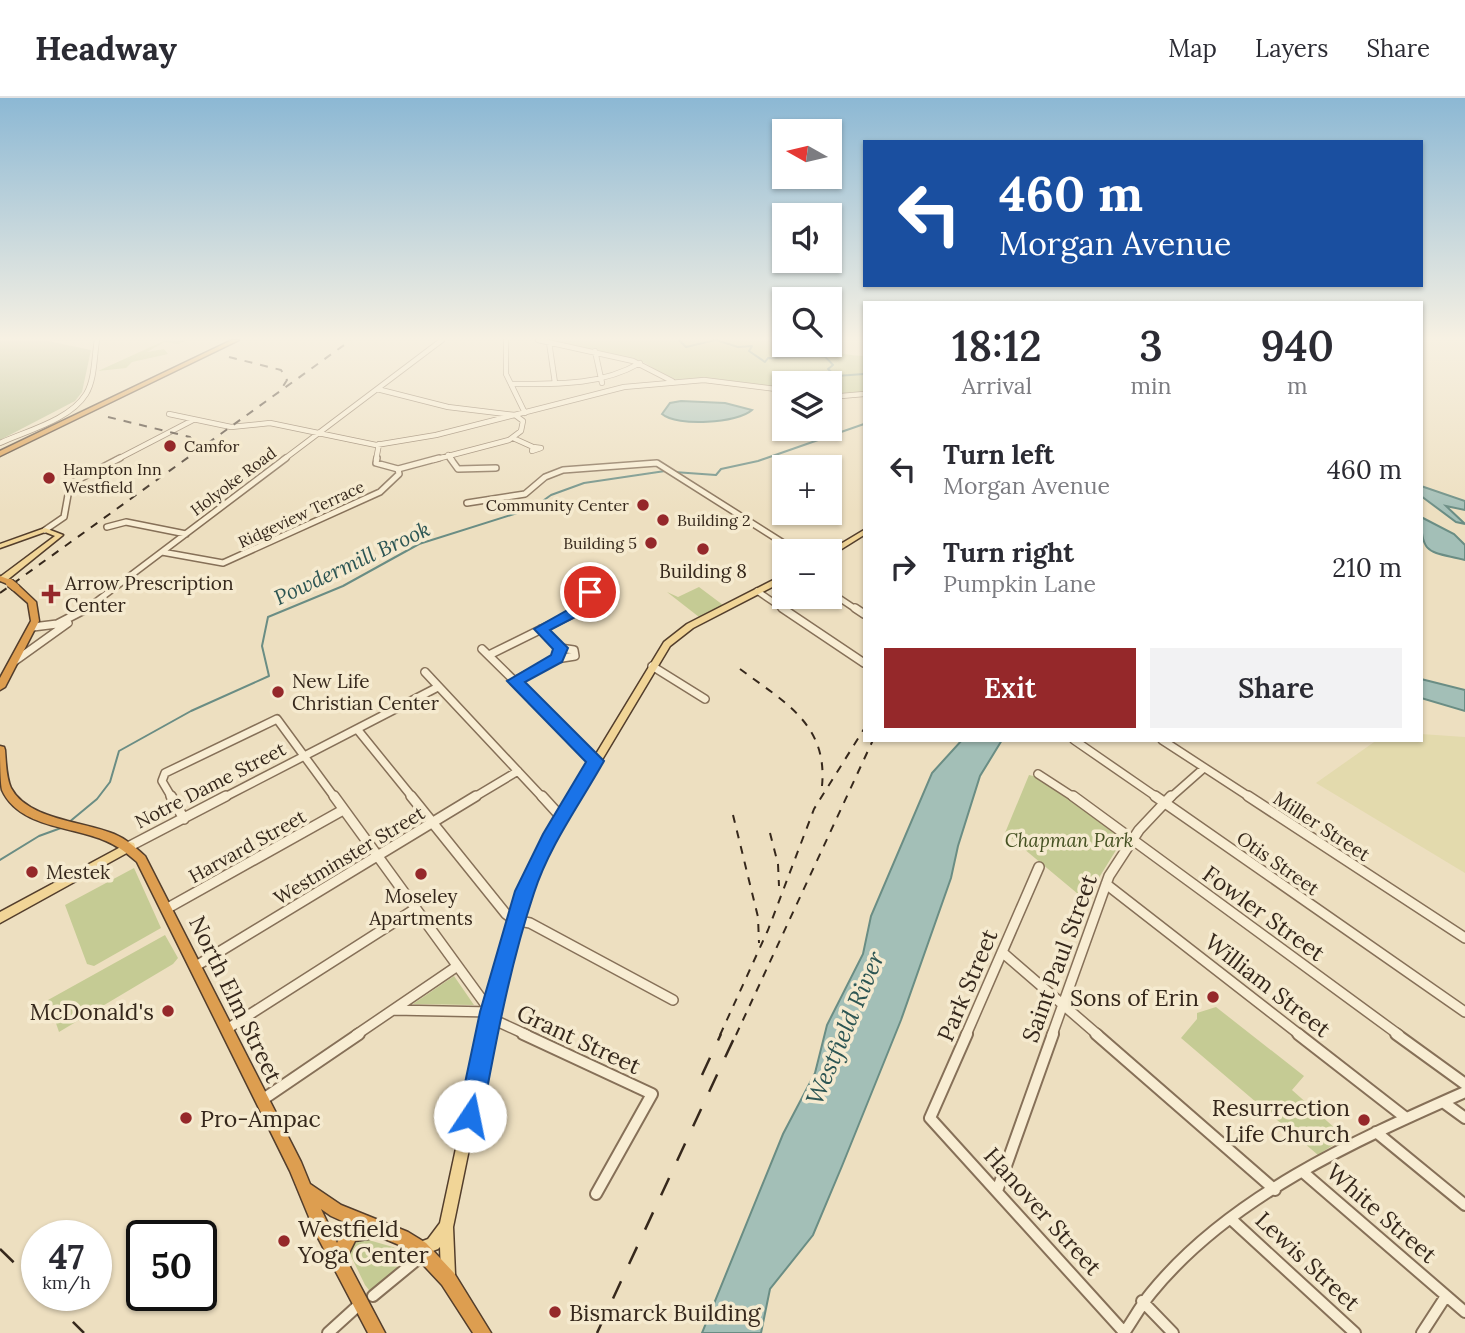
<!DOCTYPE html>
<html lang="en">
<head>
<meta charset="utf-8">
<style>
  body { margin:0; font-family:Lora,serif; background:#f2f2f3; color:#2b2b33; height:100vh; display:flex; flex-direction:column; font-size:26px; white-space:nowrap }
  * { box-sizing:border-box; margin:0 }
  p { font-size:23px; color:#7c7c81 }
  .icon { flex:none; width:38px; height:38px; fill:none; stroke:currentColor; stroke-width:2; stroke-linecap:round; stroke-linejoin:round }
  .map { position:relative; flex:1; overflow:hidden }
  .sheet { position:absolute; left:863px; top:203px; width:560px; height:441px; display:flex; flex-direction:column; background:#fff; border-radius:0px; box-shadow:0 2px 5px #0004 }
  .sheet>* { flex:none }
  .top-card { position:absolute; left:863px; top:42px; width:560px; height:147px; border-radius:0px; box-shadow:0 2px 5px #0004; background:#1a4fa0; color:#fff; overflow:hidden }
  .needle { width:46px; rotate:278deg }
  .tools { position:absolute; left:772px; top:21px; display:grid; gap:14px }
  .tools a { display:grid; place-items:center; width:70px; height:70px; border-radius:0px; background:#fff; box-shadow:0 2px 5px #0004; font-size:35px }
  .speed { position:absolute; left:21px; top:1122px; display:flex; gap:14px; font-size:35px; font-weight:700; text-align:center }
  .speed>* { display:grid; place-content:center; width:91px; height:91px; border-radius:50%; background:#fff; box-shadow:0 2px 5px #0004; line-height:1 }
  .speed small { font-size:18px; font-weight:400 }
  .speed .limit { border:4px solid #111; border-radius:10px; background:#fff; color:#111 }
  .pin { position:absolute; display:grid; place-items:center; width:60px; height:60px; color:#fff; margin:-30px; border:4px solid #fff; border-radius:50%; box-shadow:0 2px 7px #0007 }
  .me { position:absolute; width:77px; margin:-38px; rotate:11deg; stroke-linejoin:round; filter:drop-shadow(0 0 5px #0008) }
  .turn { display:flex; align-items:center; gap:24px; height:147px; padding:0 21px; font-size:32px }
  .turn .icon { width:91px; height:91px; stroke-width:2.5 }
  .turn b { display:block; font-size:49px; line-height:60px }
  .eta { display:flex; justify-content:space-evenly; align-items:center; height:119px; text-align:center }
  .eta b { font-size:42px; font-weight:600; line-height:49px }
  .button { display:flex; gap:14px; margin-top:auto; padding:14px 21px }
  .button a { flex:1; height:80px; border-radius:0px; background:#95282a; color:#fff; font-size:28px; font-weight:600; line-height:80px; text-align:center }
  .button a+a { background:#f2f2f3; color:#2b2b33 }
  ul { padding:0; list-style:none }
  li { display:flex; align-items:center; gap:21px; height:98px; padding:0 21px }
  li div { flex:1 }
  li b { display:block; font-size:26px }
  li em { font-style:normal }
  header { display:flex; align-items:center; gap:42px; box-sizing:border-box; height:98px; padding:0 35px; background:#fff; border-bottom:2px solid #e1e1e2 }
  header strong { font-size:33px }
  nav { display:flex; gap:38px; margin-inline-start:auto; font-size:24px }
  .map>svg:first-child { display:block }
</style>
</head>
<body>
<header>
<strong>Headway</strong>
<nav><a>Map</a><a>Layers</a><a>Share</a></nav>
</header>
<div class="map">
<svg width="1465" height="1235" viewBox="0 0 1465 1235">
  <rect width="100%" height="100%" fill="#eddfc0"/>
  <!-- farmland -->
  <path fill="#e3daad" d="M 1421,636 L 1465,639 L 1465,775 L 1316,685 L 1377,642 L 1421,642 Z"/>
  <!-- green -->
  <path fill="#c5cb94" d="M 166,242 L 188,242 L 178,246 L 164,244 L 147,254 L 164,251 L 168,256 L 132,264 L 126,270 L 98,273 Z
    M 546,242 L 781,242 L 784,243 L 784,247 C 813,247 834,257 864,258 L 864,295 L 830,298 L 830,285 L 784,285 L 784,291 L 698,282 L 672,282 L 645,265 Z
    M 699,489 L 723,507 L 699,519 L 667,494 L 678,499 Z
    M 1029,677 L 1047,681 L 1123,741 L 1100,778 L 1090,806 L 1005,735 Z
    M 134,770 L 161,830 L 94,868 L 87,866 L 65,807 Z
    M 165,837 L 178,860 L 173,866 L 59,934 L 48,902 Z
    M 454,878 L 474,907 L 413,906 Z
    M 1216,909 L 1304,978 L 1292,992 L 1345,1039 L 1318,1057 L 1181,940 L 1197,921 L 1197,915 Z
    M 365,1141 L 393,1149 L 421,1164 L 376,1201 L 365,1187 L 350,1156 L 353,1146 Z"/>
  <!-- cemetery -->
  <path fill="#bac093" d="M 0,242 L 43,242 L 91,252 L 82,294 L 75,303 L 0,342 Z"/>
  <!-- water -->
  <path fill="#a3bfb7" stroke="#6a8d84" stroke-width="2" d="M 681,303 L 725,305 L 752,312 C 738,325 677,329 662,316 L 670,305 Z
    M 1421,388 L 1465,403 L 1465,412 L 1446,408 L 1465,426 L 1456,424 L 1421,398 Z
    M 1421,419 L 1454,436 L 1465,447 L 1465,462 C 1430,453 1421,458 1421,419 Z
    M 1421,581 L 1465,592 L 1465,613 L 1421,600 Z
    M 962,642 L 1002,642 L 980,678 L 958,748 L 951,780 L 901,922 L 842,1068 L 813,1137 L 770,1191 L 761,1235 L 702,1235 L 783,1036 L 815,975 L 827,927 L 863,856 L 871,818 L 932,675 Z"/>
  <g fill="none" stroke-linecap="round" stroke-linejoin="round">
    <!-- stream -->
    <path stroke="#6a8d84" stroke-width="2" d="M 679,242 L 686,249 L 715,242
      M 716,242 L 738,249 L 752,248 L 749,253 L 765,264 L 768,260 C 778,261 821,257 825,259 C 828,261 830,264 833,267 L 828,271 L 836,278 L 864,276
      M 674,374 L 716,377 L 721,371 L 758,363 L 864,326
      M 68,725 L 97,701 L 110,684 L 119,653 L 191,613 L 269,578 L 262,548 L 268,519 L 343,488 L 419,446 L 533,410 L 551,397 L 584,385 L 665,373
      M 0,762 L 39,738 L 61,730"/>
    <!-- minor-far4 casing -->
    <g stroke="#867058" stroke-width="6">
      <path id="minor-far4" d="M 506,242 L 506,276 L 525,315
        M 538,242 L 633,263 L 672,283
        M 549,244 L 555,285
        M 595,253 L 602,285
        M 511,286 C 556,286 600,288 640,265
        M 377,291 L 448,309 L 515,317 L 523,323 L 521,333 L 509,342 L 433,362
        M 830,299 L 864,296
        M 169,316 L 231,329 L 270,325 L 376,347 L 436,337 L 624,289 L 704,282 L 784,292
        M 513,340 L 533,349
        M 0,345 C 26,333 70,322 86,296 C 95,281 94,259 97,242
        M 533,349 L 541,350 L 532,353 Z
        M 448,357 L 452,362
        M 116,362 L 193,322
        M 283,362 L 442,242
        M 376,362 L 379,346"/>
    </g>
    <!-- minor-far3 casing -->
    <g stroke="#867058" stroke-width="8">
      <path id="minor-far3" d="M 450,360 L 458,371 L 496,370
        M 398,371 L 439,360
        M 467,405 L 525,396 L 545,379 L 563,372 L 657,365 L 796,453
        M 107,429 L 126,424 L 186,436
        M 45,432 L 64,419 L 70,386 L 120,360
        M 162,454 L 223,465 L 380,394 L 399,376 L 398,371 L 376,365 L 377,360
        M 757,493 L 785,512
        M 589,494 L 590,498 L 584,501 L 577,499 L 577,495 Z
        M 830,494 L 857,512
        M 85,512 L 286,360
        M 575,512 L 584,501"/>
    </g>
    <!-- minor-far2 casing -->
    <g stroke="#867058" stroke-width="10">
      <path id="minor-far2" d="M 782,510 L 864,565
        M 855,510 L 864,516
        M 33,529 L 57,526 L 88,510
        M 482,551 L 596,663
        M 489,557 L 572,516 L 577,510
        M 15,563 L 68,525
        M 652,568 L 705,601
        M 425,574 L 543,700
        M 515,583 L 556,561 L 575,558 L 574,552 L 560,550 L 541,531
        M 357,631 L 413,700
        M 1074,642 L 1158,700
        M 1162,642 L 1251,700
        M 1038,676 L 1075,700
        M 172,700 L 162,683 L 165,675 L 277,621 L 335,700
        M 223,700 L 438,589
        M 473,700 L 518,673
        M 1170,700 L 1204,670"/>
    </g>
    <!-- minor-far1 casing -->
    <g stroke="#867058" stroke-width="12">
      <path id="minor-far1" d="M 171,698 L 184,721
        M 334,698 L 491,914
        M 411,698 L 506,816 L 514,822 L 530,825 L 673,902
        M 542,698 L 562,720
        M 1073,698 L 1399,937
        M 1155,698 L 1465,914
        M 1248,698 L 1465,840
        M 130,748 L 226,698
        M 1106,786 L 1300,937
        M 166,811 L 343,712
        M 1002,854 L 1098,937
        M 196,868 L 476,698
        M 394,912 L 491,914
        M 490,920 L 527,937
        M 227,931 L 415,811
        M 356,937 L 456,869
        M 966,937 L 1039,769
        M 1052,937 L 1109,778 L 1139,732 L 1171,698"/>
    </g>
    <!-- minor casing -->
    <g stroke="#867058" stroke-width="14">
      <path id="minor" d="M 523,936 L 652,996 L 596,1096
        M 967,936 L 930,1020 L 1124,1234
        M 1096,936 L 1275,1092
        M 1298,936 L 1406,1020
        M 1396,936 L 1465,986
        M 262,1002 L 359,936
        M 1443,1004 L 1465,1020
        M 1376,1034 L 1465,1107
        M 1304,1075 L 1465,1214
        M 997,1093 L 1053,936
        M 1232,1122 L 1355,1235
        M 373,1198 L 424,1156
        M 1142,1203 L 1173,1235
        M 328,1235 L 361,1205
        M 1124,1235 C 1133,1222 1141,1207 1151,1195 C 1229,1099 1354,1043 1465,994
        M 1422,1235 L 1446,1198"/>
    </g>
    <!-- major casing -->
    <g stroke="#533e2c" stroke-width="3">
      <path id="major" d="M 45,430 L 63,437 L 6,483 L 0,483 L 0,479 L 55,438 L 45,434 L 0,450 L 0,446 Z
        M 864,432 L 864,437 L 832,457 L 830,458 L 829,453 Z
        M 781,478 L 784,478 L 784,483 L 693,530 L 670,548 L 566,722 L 530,793 L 496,920 L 453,1129 L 455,1176 L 453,1181 L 448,1183 L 443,1181 L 441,1176 L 440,1149 L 438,1151 L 420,1158 L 415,1156 L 413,1151 L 415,1146 L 428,1141 L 440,1125 L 484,920 L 520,793 L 559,717 L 664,544 L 687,526 Z
        M 130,744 L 134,745 L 135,748 L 134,751 L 0,825 L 0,814 Z"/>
    </g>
    <!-- highway casing -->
    <g stroke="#533e2c" stroke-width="3">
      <path id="highway" d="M 232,242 L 239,242 L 0,358 L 0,353 Z
        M 0,478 L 13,483 L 14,485 L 10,487 L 0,483 Z
        M 12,487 L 18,487 L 36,504 L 39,523 L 5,589 L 0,592 L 0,580 L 31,523 L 28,505 L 12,491 Z
        M 0,648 L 4,649 L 5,652 C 6,664 6,679 11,690 C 28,722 83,723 114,736 C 126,741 135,749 145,758 L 301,1064 L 310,1086 L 341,1107 L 408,1134 L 426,1145 L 454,1175 L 491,1235 L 473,1235 L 442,1187 L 414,1157 L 397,1146 L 380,1139 L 355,1143 L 346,1161 L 385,1235 L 368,1235 L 316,1136 L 290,1073 L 137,764 C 127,755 118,748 106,743 C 72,728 19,730 2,692 C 0,682 0,659 0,648 ZM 321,1111 L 331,1118 L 353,1128 L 344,1130 L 337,1145 Z"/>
    </g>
    <!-- minor-far4 -->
    <use href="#minor-far4" stroke="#f8edd3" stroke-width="4.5"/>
    <!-- minor-far3 -->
    <use href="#minor-far3" stroke="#f8edd3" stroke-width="5"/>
    <!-- minor-far2 -->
    <use href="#minor-far2" stroke="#f8edd3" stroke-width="7"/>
    <!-- minor-far1 -->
    <use href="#minor-far1" stroke="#f8edd3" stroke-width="9"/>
    <!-- minor -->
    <use href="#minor" stroke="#f8edd3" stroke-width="10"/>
    <!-- major -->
    <use href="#major" fill="#f1d597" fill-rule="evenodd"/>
    <!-- highway -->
    <use href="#highway" fill="#dd9e50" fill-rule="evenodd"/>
    <!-- rail-far1 -->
    <path stroke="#36281c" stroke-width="2" stroke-dasharray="8 8" stroke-linecap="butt" d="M 229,259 L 281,272 L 287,282 L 280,293
      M 108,319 L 190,339 L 196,349 L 189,359
      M 0,495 L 351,242
      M 740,571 C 784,604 828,626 822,688
      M 733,717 L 758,819 L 759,845
      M 770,735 L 778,766 L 779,788
      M 720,937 L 768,832 L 814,711 L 864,631
      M 736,937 L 873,642"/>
    <!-- rail -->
    <path stroke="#36281c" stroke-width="2.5" stroke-dasharray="19 19" stroke-linecap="butt" d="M 702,977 L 721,936
      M 0,1151 L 37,1187
      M 46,1197 L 84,1235
      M 597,1235 L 736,936"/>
    <!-- highway-bridge casing -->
    <g stroke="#533e2c" stroke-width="10" stroke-linecap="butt">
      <path id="highway-bridge" d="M 10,485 L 15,489"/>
    </g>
    <!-- highway-bridge -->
    <use href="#highway-bridge" stroke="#dd9e50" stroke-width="8"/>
  </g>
  <!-- sky -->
  <linearGradient id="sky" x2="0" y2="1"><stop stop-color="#8cb8d4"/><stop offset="0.58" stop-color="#f7f1e3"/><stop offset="1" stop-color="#f7f1e3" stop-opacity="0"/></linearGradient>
  <rect width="1465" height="415" fill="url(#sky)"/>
  <!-- route -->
  <path fill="#1a73e8" stroke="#114b97" stroke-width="2" d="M 590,490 L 597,494 L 581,516 L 550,532 L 568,550 L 562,564 L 525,584 L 604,663 C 580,706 549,748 534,795 C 510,867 496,943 482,1018 L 479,1026 L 470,1030 L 462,1026 L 458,1018 L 480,914 L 515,793 L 543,736 L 586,664 L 507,583 L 551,557 L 553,551 L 534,531 L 571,510 L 585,491 Z"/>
  <!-- markers -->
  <g fill="#95282a" stroke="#f5eacf" stroke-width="2.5">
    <circle cx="170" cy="348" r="7"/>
    <circle cx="49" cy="380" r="7"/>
    <circle cx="643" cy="407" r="7"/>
    <circle cx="663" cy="422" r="7"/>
    <circle cx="651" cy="445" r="7"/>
    <circle cx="703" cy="451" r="7"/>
    <path d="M47.5 485.5h7v7h7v7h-7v7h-7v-7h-7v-7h7z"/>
    <circle cx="278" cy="594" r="7"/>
    <circle cx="32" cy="774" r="7"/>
    <circle cx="421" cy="776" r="7"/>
    <circle cx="1213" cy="899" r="7"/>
    <circle cx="168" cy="913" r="7"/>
    <circle cx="186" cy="1020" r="7"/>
    <circle cx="1364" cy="1022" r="7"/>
    <circle cx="284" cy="1143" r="7"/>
    <circle cx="555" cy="1214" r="7"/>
  </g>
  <g text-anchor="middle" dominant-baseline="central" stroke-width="7" stroke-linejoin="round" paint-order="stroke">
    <!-- far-poi labels -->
    <g font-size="16" fill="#36281c" stroke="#f5eacf" text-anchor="start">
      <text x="184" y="348">Camfor</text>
      <text x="63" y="371">Hampton Inn<tspan x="63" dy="18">Westfield</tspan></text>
      <text x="629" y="407" text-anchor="end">Community Center</text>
      <text x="677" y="422">Building 2</text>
      <text x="637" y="445" text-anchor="end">Building 5</text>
    </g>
    <!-- far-street labels -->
    <g font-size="16" fill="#36281c" stroke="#f5eacf">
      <text transform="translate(233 383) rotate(-37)">Holyoke Road</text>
      <text transform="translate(301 416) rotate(-25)">Ridgeview Terrace</text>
    </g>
    <!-- poi labels -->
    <g font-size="19" fill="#36281c" stroke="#f5eacf" text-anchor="start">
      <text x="703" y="473" text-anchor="middle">Building 8</text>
      <text x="65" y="485">Arrow Prescription<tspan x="65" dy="22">Center</tspan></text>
      <text x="292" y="583">New Life<tspan x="292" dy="22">Christian Center</tspan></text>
      <text x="46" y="774">Mestek</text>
      <text x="421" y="798" text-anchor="middle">Moseley<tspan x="421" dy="22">Apartments</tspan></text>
    </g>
    <!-- street labels -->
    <g font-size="19" fill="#36281c" stroke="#f5eacf">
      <text transform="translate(210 687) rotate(-27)">Notre Dame Street</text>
      <text transform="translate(1322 728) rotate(33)">Miller Street</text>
      <text transform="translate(247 748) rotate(-29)">Harvard Street</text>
      <text transform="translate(349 757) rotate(-31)">Westminster Street</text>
      <text transform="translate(1278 765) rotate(35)">Otis Street</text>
    </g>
    <!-- park labels -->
    <g font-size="19" font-style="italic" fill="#465223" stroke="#f5eacf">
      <text x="1069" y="742">Chapman Park</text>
    </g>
    <!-- water labels -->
    <g font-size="21" font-style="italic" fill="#2c5553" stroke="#f5eacf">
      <text transform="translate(352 465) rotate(-25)">Powdermill Brook</text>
    </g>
    <!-- near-street labels -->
    <g font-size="23" fill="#36281c" stroke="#f5eacf">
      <text transform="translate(1264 815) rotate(36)">Fowler Street</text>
      <text transform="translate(1059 860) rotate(-70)">Saint Paul Street</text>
      <text transform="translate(967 887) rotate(-67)">Park Street</text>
      <text transform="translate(1268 887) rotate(38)">William Street</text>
      <text transform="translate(236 901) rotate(64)">North Elm Street</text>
      <text transform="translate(579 941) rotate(25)">Grant Street</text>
      <text transform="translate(1043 1113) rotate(48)">Hanover Street</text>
      <text transform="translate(1382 1115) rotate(41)">White Street</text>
      <text transform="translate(1308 1163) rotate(43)">Lewis Street</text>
    </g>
    <!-- near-poi labels -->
    <g font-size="23" fill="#36281c" stroke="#f5eacf" text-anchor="end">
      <text x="1199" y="899">Sons of Erin</text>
      <text x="154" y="913">McDonald's</text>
      <text x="1350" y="1009">Resurrection<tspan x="1350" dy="26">Life Church</tspan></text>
      <text x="200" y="1020" text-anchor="start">Pro-Ampac</text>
      <text x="298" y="1130" text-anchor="start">Westfield<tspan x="298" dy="26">Yoga Center</tspan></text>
      <text x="569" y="1214" text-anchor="start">Bismarck Building</text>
    </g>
    <!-- near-water labels -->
    <g font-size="24" font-style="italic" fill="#2c5553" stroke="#f5eacf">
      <text transform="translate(845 930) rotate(-67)">Westfield River</text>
    </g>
  </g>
</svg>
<div class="tools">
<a><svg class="needle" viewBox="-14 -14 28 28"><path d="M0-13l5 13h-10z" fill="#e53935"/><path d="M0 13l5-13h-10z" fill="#7c7c81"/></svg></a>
<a><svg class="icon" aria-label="sound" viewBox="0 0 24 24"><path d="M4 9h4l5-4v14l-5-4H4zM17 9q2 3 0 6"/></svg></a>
<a><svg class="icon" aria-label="search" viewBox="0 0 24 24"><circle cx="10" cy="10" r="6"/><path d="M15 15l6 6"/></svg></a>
<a><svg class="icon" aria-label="layers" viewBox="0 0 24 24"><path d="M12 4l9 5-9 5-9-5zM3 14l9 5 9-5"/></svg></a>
<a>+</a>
<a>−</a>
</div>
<div class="speed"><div>47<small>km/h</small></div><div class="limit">50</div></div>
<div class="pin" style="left:590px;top:494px;background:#d93025"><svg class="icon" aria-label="arrive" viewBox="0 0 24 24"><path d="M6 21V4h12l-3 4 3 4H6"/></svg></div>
<svg class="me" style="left:470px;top:1018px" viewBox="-20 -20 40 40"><circle r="19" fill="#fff"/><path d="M0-13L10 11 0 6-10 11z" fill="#1a73e8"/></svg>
<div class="top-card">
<div class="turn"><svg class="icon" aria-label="left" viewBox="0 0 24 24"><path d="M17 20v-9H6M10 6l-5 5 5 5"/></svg><div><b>460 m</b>Morgan Avenue</div></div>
</div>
<section class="sheet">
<div class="eta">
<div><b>18:12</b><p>Arrival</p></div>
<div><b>3</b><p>min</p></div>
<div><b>940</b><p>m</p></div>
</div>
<ul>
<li><svg class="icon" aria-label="left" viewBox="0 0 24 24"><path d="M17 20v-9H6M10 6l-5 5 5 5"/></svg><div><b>Turn left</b><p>Morgan Avenue</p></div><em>460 m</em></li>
<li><svg class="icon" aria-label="right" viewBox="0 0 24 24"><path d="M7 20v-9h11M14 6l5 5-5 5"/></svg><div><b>Turn right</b><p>Pumpkin Lane</p></div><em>210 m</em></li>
</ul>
<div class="button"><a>Exit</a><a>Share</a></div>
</section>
</div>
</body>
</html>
